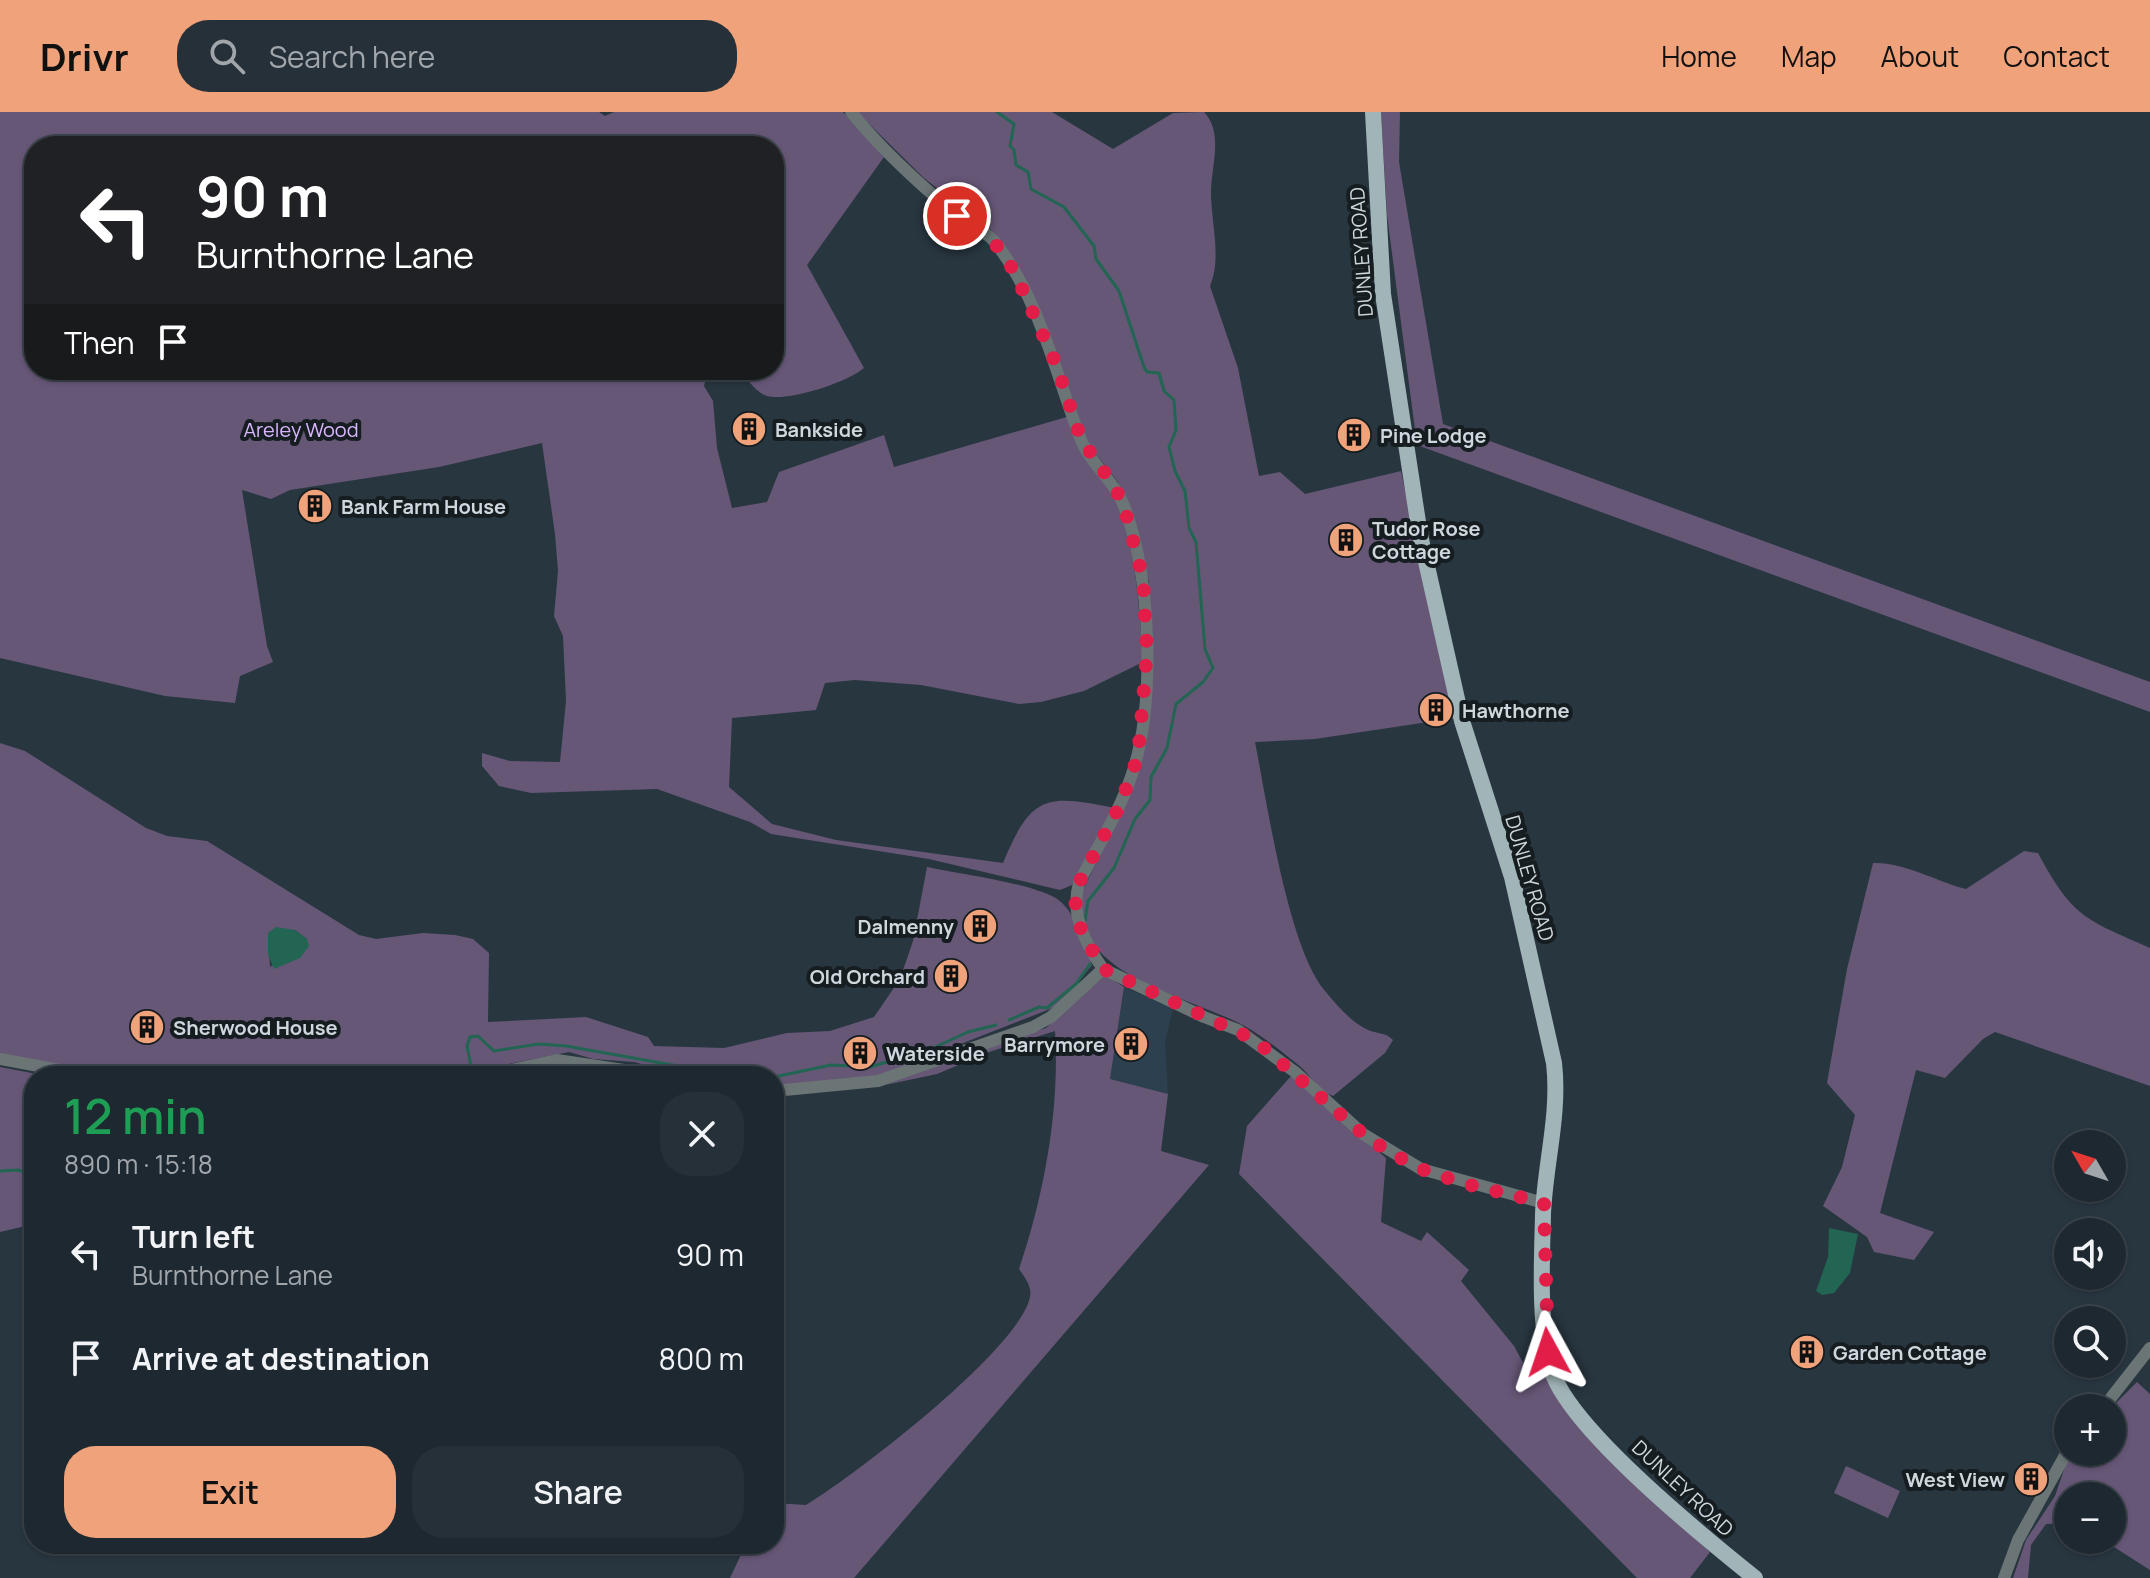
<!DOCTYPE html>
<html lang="en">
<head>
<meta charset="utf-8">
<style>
  body { margin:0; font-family:Manrope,sans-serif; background:#263038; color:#f1f3f6; height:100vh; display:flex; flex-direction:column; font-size:30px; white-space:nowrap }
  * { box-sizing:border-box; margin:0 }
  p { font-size:26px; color:#a1a6ab }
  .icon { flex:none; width:44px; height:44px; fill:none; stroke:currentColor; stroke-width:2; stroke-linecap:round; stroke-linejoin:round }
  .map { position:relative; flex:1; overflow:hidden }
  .details { position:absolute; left:24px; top:954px; width:760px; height:488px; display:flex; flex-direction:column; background:#1e2830; border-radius:32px; box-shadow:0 2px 6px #0004,0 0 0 2px #3c444c }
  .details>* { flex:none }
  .hud { position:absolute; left:24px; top:24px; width:760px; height:244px; border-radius:32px; box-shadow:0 2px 6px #0004,0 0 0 2px #3c444c; background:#202124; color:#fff; overflow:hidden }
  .needle { width:52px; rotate:309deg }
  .tools { position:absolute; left:2054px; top:1018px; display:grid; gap:16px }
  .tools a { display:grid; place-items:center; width:72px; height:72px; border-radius:50%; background:#1e2830; box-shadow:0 2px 6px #0004,0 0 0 2px #3c444c; font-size:40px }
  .pin { position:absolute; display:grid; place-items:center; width:68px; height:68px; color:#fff; margin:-34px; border:4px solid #fff; border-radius:50%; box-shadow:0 2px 8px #0007 }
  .me { position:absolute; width:88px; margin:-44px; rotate:355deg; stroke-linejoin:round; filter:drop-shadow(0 0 6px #0008) }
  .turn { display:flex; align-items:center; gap:28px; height:168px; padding:0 40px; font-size:36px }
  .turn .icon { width:104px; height:104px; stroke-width:2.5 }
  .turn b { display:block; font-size:56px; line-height:68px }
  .then { display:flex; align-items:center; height:76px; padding:0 40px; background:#0003; gap:16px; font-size:30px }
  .round { display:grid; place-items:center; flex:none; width:84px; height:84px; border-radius:32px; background:#263038 }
  .overview { display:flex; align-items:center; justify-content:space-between; height:136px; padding:0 40px }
  h1 { font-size:48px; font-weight:600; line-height:60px; color:#1e9e55 }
  .button { display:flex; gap:16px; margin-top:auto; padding:16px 40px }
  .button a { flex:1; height:92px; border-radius:32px; background:#f0a27a; color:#111; font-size:32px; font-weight:600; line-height:92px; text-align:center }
  .button a+a { background:#263038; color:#f1f3f6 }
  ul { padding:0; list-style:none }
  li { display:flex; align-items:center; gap:24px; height:104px; padding:0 40px }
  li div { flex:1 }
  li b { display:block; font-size:30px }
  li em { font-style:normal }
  header { display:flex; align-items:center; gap:48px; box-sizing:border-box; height:112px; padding:0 40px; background:#f0a27a; color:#111 }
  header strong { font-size:38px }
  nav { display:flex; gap:44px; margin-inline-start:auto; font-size:28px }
  .search { width:560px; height:72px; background:#263038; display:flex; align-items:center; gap:20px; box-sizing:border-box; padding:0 28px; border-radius:32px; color:#a1a6ab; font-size:30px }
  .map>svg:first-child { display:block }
</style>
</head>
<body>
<header>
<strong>Drivr</strong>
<div class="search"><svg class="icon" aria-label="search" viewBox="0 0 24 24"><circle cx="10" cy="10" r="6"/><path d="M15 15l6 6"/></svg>Search here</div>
<nav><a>Home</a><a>Map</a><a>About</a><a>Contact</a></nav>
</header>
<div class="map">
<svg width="2150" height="1466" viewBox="0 0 2150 1466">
  <rect width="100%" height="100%" fill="#283640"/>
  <!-- built -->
  <path fill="#2c404f" d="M 1124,875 L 1173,897 L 1165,930 L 1168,982 L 1110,968 Z"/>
  <!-- green -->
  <path fill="#665777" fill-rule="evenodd" d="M 0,0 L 599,0 L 605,4 L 614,0 L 843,0 L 884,45 L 807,153 L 864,256 C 848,270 788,290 767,284 C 756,281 747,266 740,258 L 774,258 L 774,34 L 34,34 L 34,258 L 720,258 L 706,267 L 704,274 L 713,289 L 717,336 L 732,396 L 767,390 L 779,360 L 884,323 L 894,355 L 1070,304 C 1085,331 1103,358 1115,386 C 1137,439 1139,494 1143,550 L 1084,579 L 1041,590 L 1019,592 L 921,573 L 855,568 L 825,571 L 816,598 L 732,606 L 729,675 L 772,712 L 836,728 L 1003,751 C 1031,683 1046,682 1114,696 L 1072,773 L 1060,778 L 929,747 L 771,722 L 750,710 L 657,677 L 531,681 L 499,674 L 482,654 L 482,641 L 510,649 L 560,650 L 566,589 L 563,524 L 554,504 L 558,459 L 555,422 L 542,331 L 439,355 L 290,378 L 271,387 L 242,378 L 267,534 L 273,550 L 240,564 L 235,591 L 165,584 L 0,546 Z
    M 857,0 L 1052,0 L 1113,37 L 1173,1 L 1204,0 C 1224,21 1211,55 1211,80 C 1211,111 1222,146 1210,174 L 1238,256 L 1259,364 L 1280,360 L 1305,382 L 1401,359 L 1455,606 L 1315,627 L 1255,630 C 1267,690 1288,836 1325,879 C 1337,893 1350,909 1366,917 C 1375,922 1386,920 1393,928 L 1385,941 L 1333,984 C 1320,980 1312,966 1302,956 C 1286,943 1270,930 1253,919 C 1198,884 1068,868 1082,780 L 1132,677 L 1144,639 L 1147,615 L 1149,470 L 1128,393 L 1118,370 L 1088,332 L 1060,253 L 991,118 L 924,66 Z
    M 1381,0 L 1400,0 L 1399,50 L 1443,312 L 2150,570 L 2150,600 L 1417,333 L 1387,103 Z
    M 0,631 L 25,639 L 146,716 L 167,724 L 207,729 L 359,823 L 376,827 L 423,821 L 455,823 L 473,827 L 489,841 L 488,910 L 586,905 L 648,925 L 654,934 L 724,936 L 787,921 L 830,919 L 874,905 L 900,867 L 913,829 L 927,755 C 958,762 1041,772 1061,790 C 1076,803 1087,834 1092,853 L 1063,889 L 1050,897 L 874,966 L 774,974 L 774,964 L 687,964 L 634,950 L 593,947 L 569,940 L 478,958 L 476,964 L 120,964 L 0,942 ZM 295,818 L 307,827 L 270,855 L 268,821 Z
    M 2024,739 L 2038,741 C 2073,806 2085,807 2150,836 L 2150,974 L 1995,920 L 1983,927 L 1945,966 L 1916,958 L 1880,1101 L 1934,1120 L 1914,1148 L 1874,1140 L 1867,1125 L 1823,1094 L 1842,1055 L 1855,1003 L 1827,971 L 1847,857 L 1873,751 C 1904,750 1935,769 1966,777 Z
    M 1105,863 L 1124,875 L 1110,967 L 1168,982 L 1161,1039 L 1209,1053 L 854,1466 L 730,1466 L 746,1432 L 774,1432 L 774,1391 L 806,1393 C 854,1364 1019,1238 1030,1185 C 1032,1174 1025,1166 1019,1157 C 1044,1083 1060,998 1055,919 L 989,940 L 937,962 L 885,973 L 1046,916 Z
    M 0,955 L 47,964 L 34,964 L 34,1112 L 0,1120 Z
    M 1291,964 L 1386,1046 L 1381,1110 L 1421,1129 L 1427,1120 L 1469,1158 L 1461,1169 L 1514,1234 L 1526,1256 L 1539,1242 L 1553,1279 L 1661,1395 L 1710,1440 L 1690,1466 L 1637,1466 L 1239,1062 L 1247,1014 Z
    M 2137,1270 L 2150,1282 L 2150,1458 L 2103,1428 L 2112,1428 L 2112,1384 L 2068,1384 L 2068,1411 L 2046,1412 L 2031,1433 L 2028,1466 L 2013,1466 L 2026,1428 L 2055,1384 L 2067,1349 L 2074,1340 L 2112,1340 L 2111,1296 Z
    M 1846,1354 L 1900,1379 L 1888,1406 L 1834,1381 Z"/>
  <!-- water -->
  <path fill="#216552" d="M 276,815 L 295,818 L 307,827 L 309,834 L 300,846 L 274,857 L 268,843 L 268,821 Z
    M 1829,1116 L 1858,1122 L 1850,1161 L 1834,1181 L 1822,1183 L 1816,1179 L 1828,1145 Z"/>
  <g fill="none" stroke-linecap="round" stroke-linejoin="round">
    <!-- stream -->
    <path stroke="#216552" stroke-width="3" d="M 997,0 L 1014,12 L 1010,34 L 1014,38 L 1016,53 L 1028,60 L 1031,77 L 1064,95 L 1094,134 L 1096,147 L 1119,179 L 1144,255 L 1147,260 L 1159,261 L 1164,279 L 1174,288 L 1176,318 L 1169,335 L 1175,359 L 1185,379 L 1189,416 L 1196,430 L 1205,537 L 1213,556 L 1203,570 L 1176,592 L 1167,636 L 1151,665 L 1150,688 L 1135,707 L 1114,756 L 1088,789 L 1085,808
      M 1009,908 L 1039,895 L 1047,896 L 1076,872 L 1090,852
      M 931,937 L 968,920 L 996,913
      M 472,960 L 467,934 L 470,925 L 478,924 L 494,939 L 539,932 L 566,934 L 734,964
      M 774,965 L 831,953 L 870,955 L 920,940
      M 0,1059 L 18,1058 L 34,1063"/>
    <!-- minor -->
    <path stroke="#6b7576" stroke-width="12" d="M 851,0 C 881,37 917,70 954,101 C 967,112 983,117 994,129 C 1040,187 1055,261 1081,328 C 1091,353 1114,368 1124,394 C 1151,465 1156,590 1132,662 C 1119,701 1097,735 1079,771 C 1070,802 1085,831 1103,857 L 1204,905 L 1238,918 L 1295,960 L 1363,1022 L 1421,1057 L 1544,1091
      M 0,947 L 92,964
      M 483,964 L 557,948 L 664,964
      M 774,979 L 878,969 L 1033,915 L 1051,905 L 1103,857
      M 2103,1296 L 2150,1236
      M 2004,1466 L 2018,1428 L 2068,1338"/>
    <!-- major -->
    <path stroke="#a1b4b7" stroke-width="16" d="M 1373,0 L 1383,182 L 1420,423 L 1462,609 L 1512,765 L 1554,951 C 1560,1002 1545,1052 1543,1102 C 1542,1149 1538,1215 1552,1259 C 1570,1317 1705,1426 1755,1466"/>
  </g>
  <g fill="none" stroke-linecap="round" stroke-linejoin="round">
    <!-- route -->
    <path stroke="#e11d48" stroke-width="14" stroke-dasharray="0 25.2" d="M 957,104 L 992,127 L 1014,159 L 1056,252 L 1081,327 L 1115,376 L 1124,394 L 1143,467 L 1147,540 L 1138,645 L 1119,695 L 1079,771 L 1075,788 L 1079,813 L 1097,848 L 1103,857 L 1255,928 L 1363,1022 L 1389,1040 L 1421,1057 L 1462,1071 L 1544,1091 L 1548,1240"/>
  </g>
  <!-- icons -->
  <defs>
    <g id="building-disc" transform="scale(1.8)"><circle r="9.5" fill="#f0a27a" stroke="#161d21"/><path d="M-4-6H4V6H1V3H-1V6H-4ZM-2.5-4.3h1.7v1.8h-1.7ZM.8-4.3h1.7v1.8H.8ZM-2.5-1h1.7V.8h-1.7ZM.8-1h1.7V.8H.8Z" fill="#111"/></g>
  </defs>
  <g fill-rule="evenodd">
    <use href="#building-disc" x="749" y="317"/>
    <use href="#building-disc" x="1354" y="323"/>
    <use href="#building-disc" x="315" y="394"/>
    <use href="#building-disc" x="1346" y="428"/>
    <use href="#building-disc" x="1436" y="598"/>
    <use href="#building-disc" x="980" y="814"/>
    <use href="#building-disc" x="951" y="864"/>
    <use href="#building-disc" x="147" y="915"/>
    <use href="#building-disc" x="1131" y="932"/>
    <use href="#building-disc" x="860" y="941"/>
    <use href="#building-disc" x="1807" y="1240"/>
    <use href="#building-disc" x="2031" y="1367"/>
  </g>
  <g text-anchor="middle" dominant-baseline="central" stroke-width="8" stroke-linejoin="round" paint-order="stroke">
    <!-- street labels -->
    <g font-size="20" fill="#ced7dd" stroke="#161d21">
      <text transform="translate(1361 140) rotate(-94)">DUNLEY ROAD</text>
      <text transform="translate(1530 766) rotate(74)">DUNLEY ROAD</text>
      <text transform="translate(1683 1376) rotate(43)">DUNLEY ROAD</text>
    </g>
    <!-- park labels -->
    <g font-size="20" fill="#d9b6fe" stroke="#161d21">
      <text x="301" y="317">Areley Wood</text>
    </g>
    <!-- poi labels -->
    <g font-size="20" font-weight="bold" fill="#ced7dd" stroke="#161d21" text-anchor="start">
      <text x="775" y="317">Bankside</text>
      <text x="1380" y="323">Pine Lodge</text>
      <text x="341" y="394">Bank Farm House</text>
      <text x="1372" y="416">Tudor Rose<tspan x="1372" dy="23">Cottage</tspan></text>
      <text x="1462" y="598">Hawthorne</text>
      <text x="954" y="814" text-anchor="end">Dalmenny</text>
      <text x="925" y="864" text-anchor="end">Old Orchard</text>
      <text x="173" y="915">Sherwood House</text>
      <text x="1105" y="932" text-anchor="end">Barrymore</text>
      <text x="886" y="941">Waterside</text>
      <text x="1833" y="1240">Garden Cottage</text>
      <text x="2005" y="1367" text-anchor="end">West View</text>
    </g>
  </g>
</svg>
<div class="tools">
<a><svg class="needle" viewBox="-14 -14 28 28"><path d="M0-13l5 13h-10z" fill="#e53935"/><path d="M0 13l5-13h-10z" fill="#a1a6ab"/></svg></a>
<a><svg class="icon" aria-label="sound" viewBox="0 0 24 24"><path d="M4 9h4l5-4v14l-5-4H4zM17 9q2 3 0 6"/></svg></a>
<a><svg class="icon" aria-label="search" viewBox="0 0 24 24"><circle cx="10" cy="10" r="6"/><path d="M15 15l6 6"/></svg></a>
<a>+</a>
<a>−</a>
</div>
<div class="pin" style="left:957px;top:104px;background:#d93025"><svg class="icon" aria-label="arrive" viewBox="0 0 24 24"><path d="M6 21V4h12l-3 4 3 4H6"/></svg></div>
<svg class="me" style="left:1548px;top:1240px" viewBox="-20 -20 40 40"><path d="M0-17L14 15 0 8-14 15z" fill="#e11d48" stroke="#fff" stroke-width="4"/></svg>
<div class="hud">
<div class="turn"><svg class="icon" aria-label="left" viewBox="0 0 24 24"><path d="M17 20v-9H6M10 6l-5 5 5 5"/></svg><div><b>90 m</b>Burnthorne Lane</div></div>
<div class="then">Then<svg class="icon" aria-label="arrive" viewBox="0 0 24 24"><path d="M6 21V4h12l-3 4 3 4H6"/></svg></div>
</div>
<section class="details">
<div class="overview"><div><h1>12 min</h1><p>890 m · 15:18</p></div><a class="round"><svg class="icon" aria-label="close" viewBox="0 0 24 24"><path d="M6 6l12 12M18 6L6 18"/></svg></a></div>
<ul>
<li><svg class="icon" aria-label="left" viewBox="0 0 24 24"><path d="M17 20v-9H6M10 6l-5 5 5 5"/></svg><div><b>Turn left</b><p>Burnthorne Lane</p></div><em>90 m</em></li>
<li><svg class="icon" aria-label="arrive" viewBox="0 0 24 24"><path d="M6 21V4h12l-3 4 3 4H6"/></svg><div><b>Arrive at destination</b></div><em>800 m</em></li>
</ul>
<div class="button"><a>Exit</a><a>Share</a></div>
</section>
</div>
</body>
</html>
